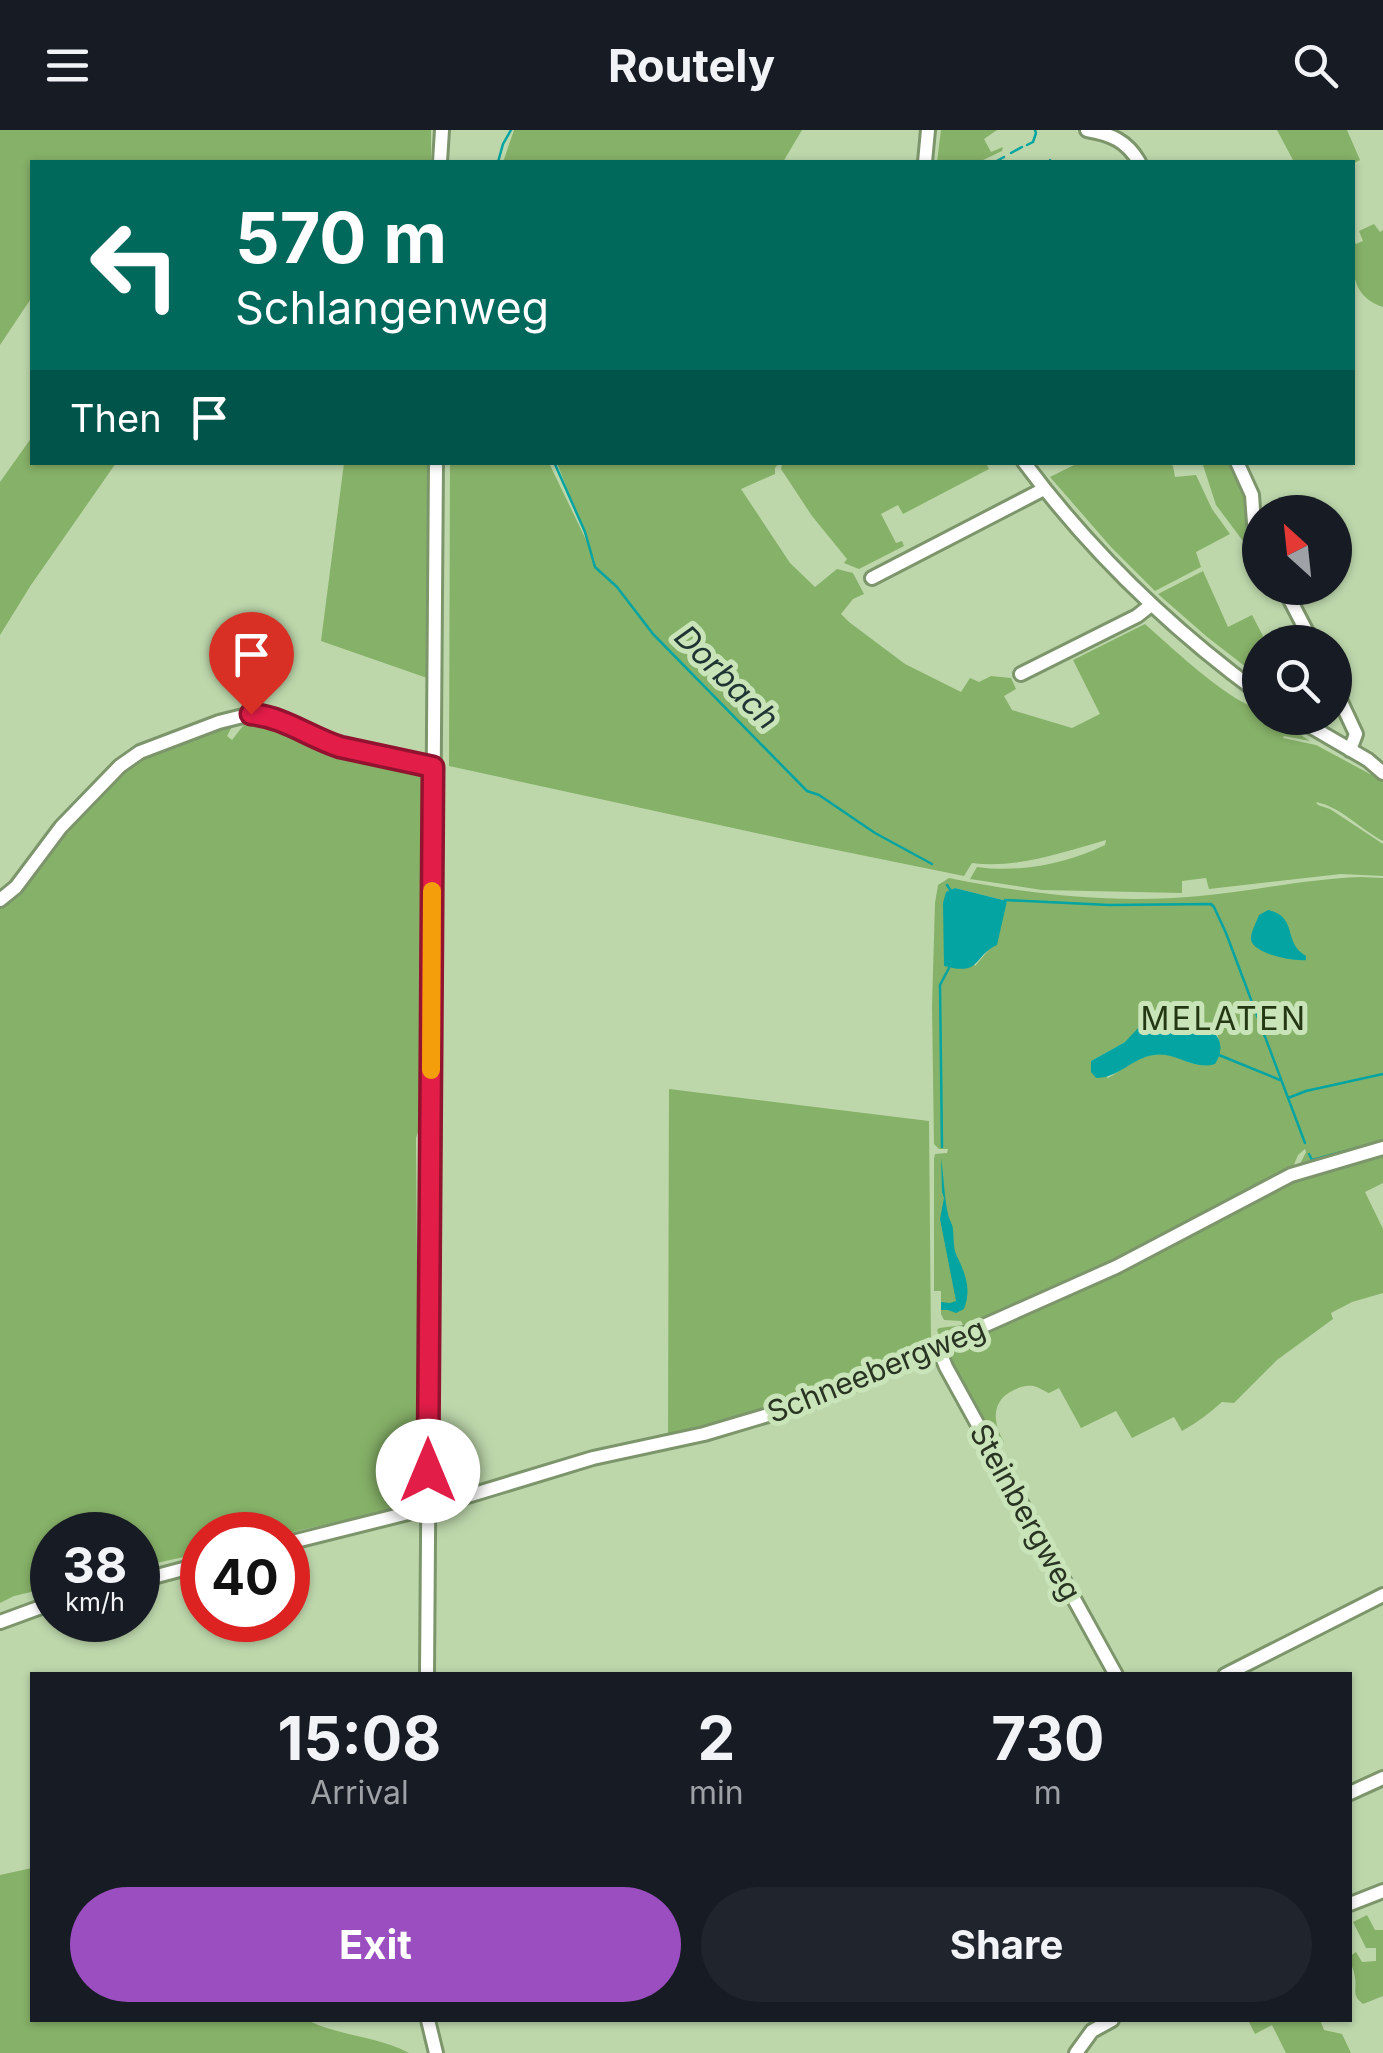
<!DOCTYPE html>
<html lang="en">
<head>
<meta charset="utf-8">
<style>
  body { margin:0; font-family:Inter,sans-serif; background:#20242c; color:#f1f3f6; height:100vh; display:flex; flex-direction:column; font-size:38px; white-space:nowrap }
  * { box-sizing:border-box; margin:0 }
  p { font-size:32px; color:#9ea1a6 }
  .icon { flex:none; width:55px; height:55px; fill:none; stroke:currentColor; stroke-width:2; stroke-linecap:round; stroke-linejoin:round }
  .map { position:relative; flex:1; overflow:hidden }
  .side { position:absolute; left:30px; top:1542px; width:1322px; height:350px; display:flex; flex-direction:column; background:#171b24; border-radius:0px; box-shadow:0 2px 8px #0004 }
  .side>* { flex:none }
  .hud { position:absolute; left:30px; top:30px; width:1325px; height:305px; border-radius:0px; box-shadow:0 2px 8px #0004; background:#00695c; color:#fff; overflow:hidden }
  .needle { width:65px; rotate:333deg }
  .controls { position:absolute; left:1242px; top:365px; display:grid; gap:20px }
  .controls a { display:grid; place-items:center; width:110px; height:110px; border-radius:50%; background:#171b24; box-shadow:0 2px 8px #0004; font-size:50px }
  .speed { position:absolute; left:30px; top:1382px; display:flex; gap:20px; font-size:50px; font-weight:700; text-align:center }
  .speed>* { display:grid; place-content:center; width:130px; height:130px; border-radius:50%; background:#171b24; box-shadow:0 2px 8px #0004; line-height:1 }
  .speed small { font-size:25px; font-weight:400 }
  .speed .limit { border:15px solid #d22; background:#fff; color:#111 }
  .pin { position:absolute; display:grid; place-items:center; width:85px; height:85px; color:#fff; margin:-102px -42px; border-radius:50% 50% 50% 0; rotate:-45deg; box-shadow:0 0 10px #0007 }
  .pin .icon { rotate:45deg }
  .me { position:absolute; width:110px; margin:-55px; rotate:0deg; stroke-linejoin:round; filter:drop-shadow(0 0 8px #0008) }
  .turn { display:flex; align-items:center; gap:35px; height:210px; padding:0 40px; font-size:45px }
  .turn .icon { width:130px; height:130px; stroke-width:2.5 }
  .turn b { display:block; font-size:70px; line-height:85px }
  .then { display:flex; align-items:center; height:95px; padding:0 40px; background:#0003; gap:20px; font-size:38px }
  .eta { display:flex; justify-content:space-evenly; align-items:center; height:170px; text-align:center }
  .eta b { font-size:60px; font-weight:700; line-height:70px }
  .action { display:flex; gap:20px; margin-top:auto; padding:20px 40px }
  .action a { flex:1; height:115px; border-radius:60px; background:#9a4ebf; color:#fff; font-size:40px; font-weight:700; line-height:115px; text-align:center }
  .action a+a { background:#20242c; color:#f1f3f6 }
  header { display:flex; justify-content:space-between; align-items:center; height:130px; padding:0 40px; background:#171b24; font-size:45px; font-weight:700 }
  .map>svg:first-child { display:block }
</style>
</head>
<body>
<header><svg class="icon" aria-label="menu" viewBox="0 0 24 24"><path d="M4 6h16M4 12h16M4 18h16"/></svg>Routely<svg class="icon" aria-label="search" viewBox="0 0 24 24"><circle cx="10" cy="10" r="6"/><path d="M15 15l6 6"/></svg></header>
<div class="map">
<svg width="1383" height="1923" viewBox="0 0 1383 1923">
  <rect width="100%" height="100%" fill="#bdd7ab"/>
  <!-- green -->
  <path fill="#86b168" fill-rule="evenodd" d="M 0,0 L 431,0 L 431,32 L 32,32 L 32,167 L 0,215 Z
    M 514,0 L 802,0 L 783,32 L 503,32 Z
    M 941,0 L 997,0 L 984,9 L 991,22 L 1003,17 L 1002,21 L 979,32 L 937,32 Z
    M 1277,0 L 1347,0 L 1360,30 L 1353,34 L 1294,32 Z
    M 1374,94 L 1380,102 L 1383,100 L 1383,177 C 1350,166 1352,138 1353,109 L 1356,114 L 1363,111 L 1359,101 Z
    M 32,307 L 32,332 L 116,333 L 31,455 L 0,505 L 0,352 Z
    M 344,333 L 428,333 L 430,549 L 321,511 Z
    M 450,333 L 549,333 L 590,418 L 557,333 L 779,333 L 775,338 L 775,344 L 741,359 L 790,433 L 815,457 L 837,439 L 853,443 L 864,464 L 853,469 L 841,484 L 849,492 L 905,534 L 961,562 L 970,548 L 979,552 L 991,546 L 1011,548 L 1016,559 L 1004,566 L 1012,580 L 1072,598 L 1100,584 L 1073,530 L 1145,494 C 1170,516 1230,573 1260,579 L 1260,588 L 1275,588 L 1310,611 L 1284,606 L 1283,608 L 1316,615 L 1383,651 L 1383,711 C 1360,699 1341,677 1316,672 L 1318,675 L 1330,679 L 1383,714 L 1383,746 L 1341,744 L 1209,759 L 1206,748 L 1182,751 L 1182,763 L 1042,760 L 970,749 L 977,737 C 1019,743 1066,734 1105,715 L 1106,710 C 1063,722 1018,739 972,733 L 964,746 L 797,712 L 449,636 Z
    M 786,333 L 786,332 L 991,333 L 987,335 L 989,339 L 903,384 L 898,375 L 881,384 L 896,413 L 902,411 L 904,416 L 859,439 L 844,433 L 847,429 L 812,386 L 781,339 L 782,334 Z
    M 1078,333 L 1168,333 L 1173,336 L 1175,347 L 1196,345 L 1212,379 L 1230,404 L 1196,422 L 1201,437 L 1155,461 L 1111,417 L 1050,347 Z
    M 1183,333 L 1229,333 L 1245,365 L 1246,392 L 1252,407 L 1243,411 L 1216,375 L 1203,335 Z
    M 1203,441 L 1228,497 L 1252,485 L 1264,508 L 1288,496 L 1296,512 L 1260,512 L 1260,548 L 1206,506 L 1158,464 Z
    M 259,587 L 424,643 L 428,655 L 426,717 L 428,992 L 420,996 L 416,1008 L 419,1373 L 280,1405 L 202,1405 L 202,1423 L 138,1437 L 138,1405 L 52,1405 L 52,1457 L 14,1466 L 0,1473 L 0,775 L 16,763 L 122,640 L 157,620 L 234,593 L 227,606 L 232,610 L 249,588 Z
    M 1360,747 L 1383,748 L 1383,1013 L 1302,1037 L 1300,1034 L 1306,1022 L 1305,1019 L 1298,1025 L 1291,1042 L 1117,1131 L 940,1209 L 937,1200 L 939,1198 L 963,1195 L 961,1191 L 944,1190 L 941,1184 L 941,1161 L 934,1161 L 934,1029 L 935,1024 L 947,1023 L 948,1019 L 939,1019 L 934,1014 L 932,876 L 935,773 L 938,755 L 949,748 C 1031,765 1117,774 1200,766 C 1254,761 1306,749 1360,747 ZM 955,758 L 1007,771 L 992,816 L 975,836 L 946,763 ZM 1167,895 L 1180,905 L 1217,904 C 1221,915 1221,924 1214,934 C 1190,940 1181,923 1160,924 C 1141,924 1124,939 1108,948 L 1091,931 L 1125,912 Z
    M 669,959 L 929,991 L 931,1214 L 842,1257 L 668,1309 Z
    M 1383,1024 L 1383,1053 L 1365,1062 L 1383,1099 L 1383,1163 L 1352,1172 L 1331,1183 L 1333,1189 L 1277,1230 L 1234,1273 L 1222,1272 C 1210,1283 1196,1293 1182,1301 L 1174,1287 L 1132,1308 L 1116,1281 L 1081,1298 L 1059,1258 L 1049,1263 C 1044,1261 1039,1257 1033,1256 C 1025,1255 1017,1258 1010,1262 C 990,1274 994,1295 1004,1312 L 997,1319 L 950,1233 L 949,1223 L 954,1217 L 1145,1130 L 1296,1051 Z
    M 32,1738 L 32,1890 L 307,1890 C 339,1906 377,1906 409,1923 L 0,1923 L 0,1745 Z
    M 1367,1785 L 1375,1800 L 1383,1800 L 1383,1866 L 1363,1874 C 1351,1865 1357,1860 1355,1847 C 1354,1839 1350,1835 1350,1826 L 1356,1822 L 1362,1832 L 1376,1831 L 1376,1818 L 1366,1818 L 1353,1792 Z
    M 1248,1890 L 1320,1890 L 1324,1900 L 1342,1904 L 1351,1923 L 1286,1923 L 1272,1895 L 1255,1904 Z"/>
  <!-- water -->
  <path fill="#03a4a2" d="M 955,758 L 1007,771 L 997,815 C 972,827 982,846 944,836 L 943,773 L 946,762 Z
    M 1268,780 C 1299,787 1282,812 1306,826 L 1306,830 C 1294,832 1254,824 1251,810 C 1250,803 1257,791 1259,785 Z
    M 1150,890 L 1167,895 L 1180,905 L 1210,900 C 1223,908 1223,922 1215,934 C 1192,941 1176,921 1154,925 C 1132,928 1119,948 1096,948 L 1091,942 L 1091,931 L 1125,912 L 1141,895 Z
    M 941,1028 C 944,1046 944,1067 948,1084 C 949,1090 953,1094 953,1100 C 954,1108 953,1116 956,1124 C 965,1143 972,1158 964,1179 L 956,1183 L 948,1180 L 941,1180 L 941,1172 L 950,1173 L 956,1171 L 940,1089 L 944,1068 L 942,1062 Z"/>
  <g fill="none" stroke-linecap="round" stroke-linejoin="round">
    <!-- stream -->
    <path stroke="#03a4a2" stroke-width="2.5" d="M 1027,15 L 1033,12 L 1036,3 L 1035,0
      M 1011,23 L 1022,17
      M 1050,30 L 1051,32
      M 498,32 L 503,14 L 511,0
      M 995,32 L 1004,27
      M 554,332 L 585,402 L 595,437 L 617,457 L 653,504 L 807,661 L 819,665 L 875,703 L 932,734
      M 947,755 L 953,764
      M 1005,770 L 1109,775 L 1211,774 L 1214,777 L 1226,803 L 1305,1013
      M 1219,925 L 1280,950
      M 1288,968 L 1306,961 L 1383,944
      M 942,1017 L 940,855 L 949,838
      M 1309,1024 L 1312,1030 L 1383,1011"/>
    <!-- minor casing -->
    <g stroke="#7c956b" stroke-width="18">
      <path id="minor" d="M 1087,0 C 1111,4 1127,11 1139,32
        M 440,32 L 442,0
        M 925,32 L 928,0
        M 1024,332 C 1091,422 1170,498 1260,564
        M 1237,332 L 1252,365 L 1254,393 L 1260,407
        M 872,448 L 1044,359
        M 1284,458 L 1312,512
        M 1021,544 L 1137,486 L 1151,475
        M 1335,559 L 1356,604 L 1350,620
        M 1296,588 L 1368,630 L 1383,643
        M 0,770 L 16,757 L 61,697 L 120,636 L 140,622 L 219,592 L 251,584 L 267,585 L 340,617 L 433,637
        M 938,1217 L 946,1237 L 1116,1545
        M 288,1413 L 428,1378 L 593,1328 L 704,1304 L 815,1271 L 1116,1137 L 1291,1045 L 1383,1018
        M 138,1451 L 202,1434
        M 0,1492 L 52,1473
        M 427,1545 L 436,332
        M 1225,1545 L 1383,1465
        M 1350,1663 L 1383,1648
        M 1350,1774 L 1383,1761
        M 428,1890 L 436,1923
        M 1076,1923 L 1092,1901 L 1112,1890"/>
    </g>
    <!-- minor -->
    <use href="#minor" stroke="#fff" stroke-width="12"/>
  </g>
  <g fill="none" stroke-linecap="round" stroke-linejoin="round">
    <!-- route casing -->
    <g stroke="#92132f" stroke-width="25">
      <path id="route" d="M 251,584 C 284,587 309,607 340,617 L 433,637 L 428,1341"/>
    </g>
    <!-- route -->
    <use href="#route" stroke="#e11d48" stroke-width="18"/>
    <!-- slow -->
    <path stroke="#f59e0b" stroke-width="18" d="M 431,940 L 432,761"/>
  </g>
  <g text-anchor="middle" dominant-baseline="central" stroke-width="10" stroke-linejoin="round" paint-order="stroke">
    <!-- street labels -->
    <g font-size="30" fill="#293423" stroke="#c9e4b8">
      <text transform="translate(876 1240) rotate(-22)">Schneebergweg</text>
      <text transform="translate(1026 1382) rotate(61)">Steinbergweg</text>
    </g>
    <!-- water labels -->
    <g font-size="32" font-style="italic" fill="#1f3534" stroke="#c9e4b8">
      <text transform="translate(727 547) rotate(45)">Dorbach</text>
    </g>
    <!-- neighbourhood labels -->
    <g font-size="32" letter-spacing="2.5" fill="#243913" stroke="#c9e4b8">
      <text x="1224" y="888">MELATEN</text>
    </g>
  </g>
</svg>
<div class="controls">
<a><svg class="needle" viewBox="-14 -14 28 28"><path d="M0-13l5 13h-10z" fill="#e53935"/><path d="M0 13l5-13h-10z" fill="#9ea1a6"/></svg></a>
<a><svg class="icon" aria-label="search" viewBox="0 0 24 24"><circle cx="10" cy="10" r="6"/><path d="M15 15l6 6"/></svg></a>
</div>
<div class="speed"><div>38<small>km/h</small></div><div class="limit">40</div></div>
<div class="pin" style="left:251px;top:584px;background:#d93025"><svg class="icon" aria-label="arrive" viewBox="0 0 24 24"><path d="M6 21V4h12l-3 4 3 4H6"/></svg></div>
<svg class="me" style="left:428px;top:1341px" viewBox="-20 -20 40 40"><circle r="19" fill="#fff"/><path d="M0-13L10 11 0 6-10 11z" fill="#e11d48"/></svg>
<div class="hud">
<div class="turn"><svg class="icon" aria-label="left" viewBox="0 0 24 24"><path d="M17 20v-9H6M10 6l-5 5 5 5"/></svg><div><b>570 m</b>Schlangenweg</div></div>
<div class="then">Then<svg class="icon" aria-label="arrive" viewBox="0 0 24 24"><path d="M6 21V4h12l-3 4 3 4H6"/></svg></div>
</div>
<section class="side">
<div class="eta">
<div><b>15:08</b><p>Arrival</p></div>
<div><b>2</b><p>min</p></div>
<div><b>730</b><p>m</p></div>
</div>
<div class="action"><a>Exit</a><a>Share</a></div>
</section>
</div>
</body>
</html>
